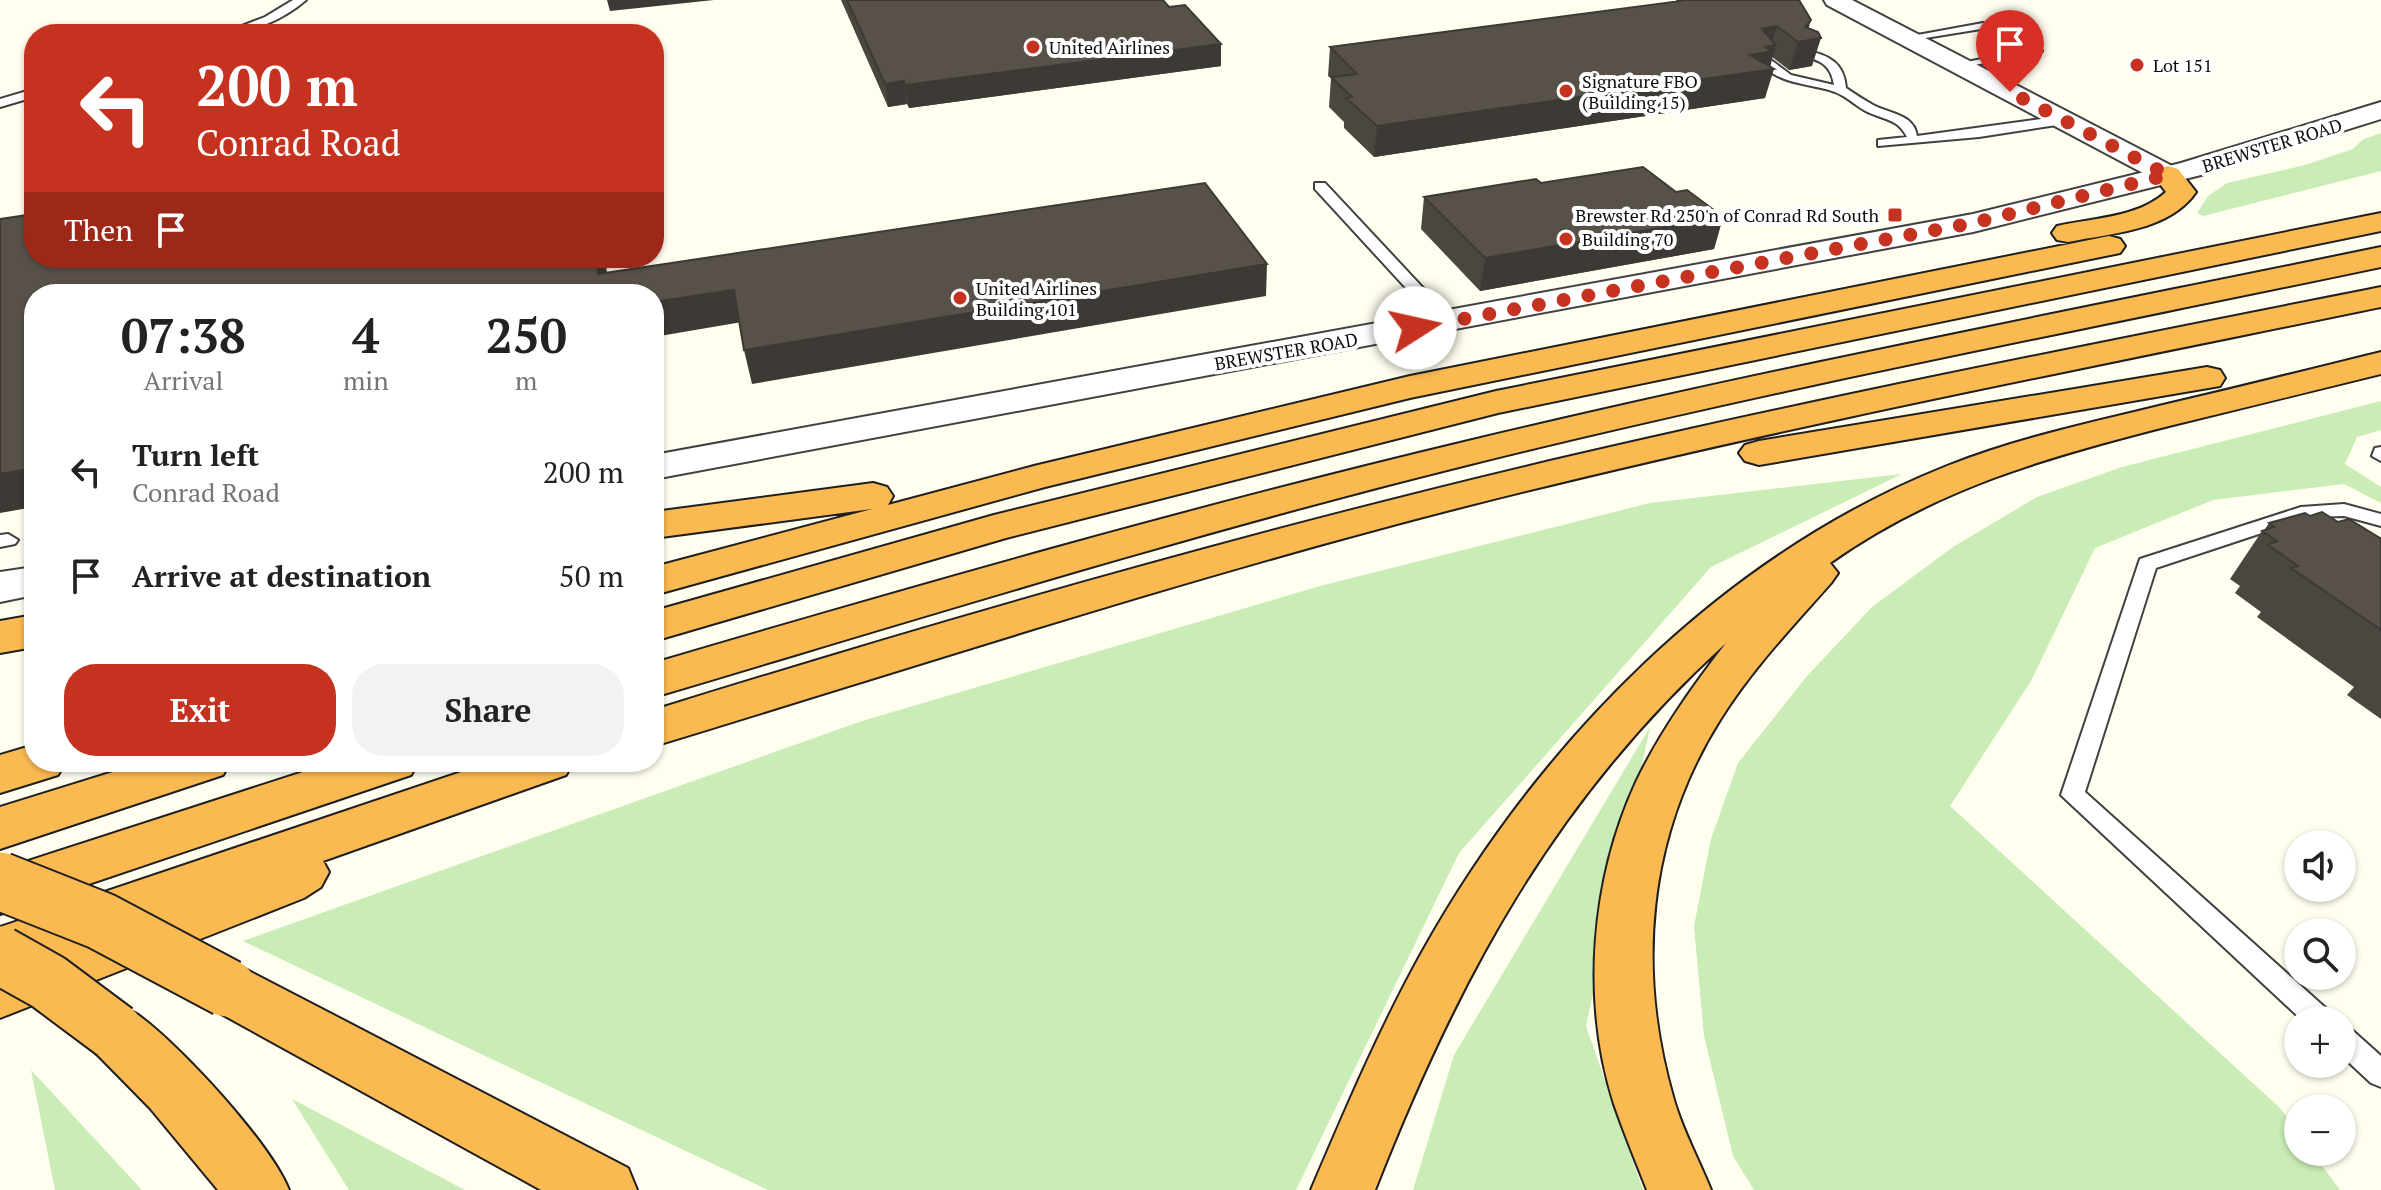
<!DOCTYPE html>
<html lang="en">
<head>
<meta charset="utf-8">
<style>
  body { margin:0; font-family:"PT Serif",serif; background:#f2f2f2; color:#222; height:100vh; display:flex; flex-direction:column; font-size:30px; white-space:nowrap }
  * { box-sizing:border-box; margin:0 }
  p { font-size:26px; color:#767676 }
  .icon { flex:none; width:44px; height:44px; fill:none; stroke:currentColor; stroke-width:2; stroke-linecap:round; stroke-linejoin:round }
  .map { position:relative; flex:1; overflow:hidden }
  .side { position:absolute; left:24px; top:284px; width:640px; height:488px; display:flex; flex-direction:column; background:#fff; border-radius:32px; box-shadow:0 2px 6px #0004 }
  .side>* { flex:none }
  .hud { position:absolute; left:24px; top:24px; width:640px; height:244px; border-radius:32px; box-shadow:0 2px 6px #0004; background:#c5321f; color:#fff; overflow:hidden }
  .buttons { position:absolute; left:2284px; top:830px; display:grid; gap:16px }
  .buttons a { display:grid; place-items:center; width:72px; height:72px; border-radius:50%; background:#fff; box-shadow:0 2px 6px #0004; font-size:40px }
  .pin { position:absolute; display:grid; place-items:center; width:68px; height:68px; color:#fff; margin:-82px -34px; border-radius:50% 50% 50% 0; rotate:-45deg; box-shadow:0 0 8px #0007 }
  .pin .icon { rotate:45deg }
  .me { position:absolute; width:88px; margin:-44px; rotate:80deg; stroke-linejoin:round; filter:drop-shadow(0 0 6px #0008) }
  .turn { display:flex; align-items:center; gap:28px; height:168px; padding:0 40px; font-size:36px }
  .turn .icon { width:104px; height:104px; stroke-width:2.5 }
  .turn b { display:block; font-size:56px; line-height:68px }
  .then { display:flex; align-items:center; height:76px; padding:0 40px; background:#0003; gap:16px; font-size:30px }
  .eta { display:flex; justify-content:space-evenly; align-items:center; height:136px; text-align:center }
  .eta b { font-size:48px; font-weight:700; line-height:56px }
  .button { display:flex; gap:16px; margin-top:auto; padding:16px 40px }
  .button a { flex:1; height:92px; border-radius:32px; background:#c5321f; color:#fff; font-size:32px; font-weight:700; line-height:92px; text-align:center }
  .button a+a { background:#f2f2f2; color:#222 }
  ul { padding:0; list-style:none }
  li { display:flex; align-items:center; gap:24px; height:104px; padding:0 40px }
  li div { flex:1 }
  li b { display:block; font-size:30px }
  li em { font-style:normal }
  .map>svg:first-child { display:block }
</style>
</head>
<body>
<div class="map">
<svg width="2381" height="1190" viewBox="0 0 2381 1190">
  <rect width="100%" height="100%" fill="#fffeef"/>
  <!-- green -->
  <path fill="#caecb7" d="M 2381,133 L 2381,171 L 2203,216 L 2197,213 L 2208,196 L 2227,183 L 2305,165 L 2353,149 L 2362,140 Z
    M 2381,401 L 2381,430 L 2357,437 L 2345,464 L 2381,487 L 2381,503 L 2344,484 L 2213,500 L 2095,548 L 2031,681 L 1950,806 L 2280,1108 L 2298,1132 L 2298,1152 L 2312,1152 L 2340,1190 L 1754,1190 L 1733,1156 L 1704,1036 L 1694,926 L 1711,839 L 1738,763 L 1807,676 L 1872,607 L 1953,547 L 2037,497 L 2122,467 Z
    M 1902,474 L 1711,567 L 1459,853 L 1296,1190 L 768,1190 L 243,941 L 862,721 L 1320,586 L 1650,503 Z
    M 1650,727 L 1586,1026 L 1643,1190 L 1413,1190 L 1454,1055 Z
    M 31,1070 L 142,1190 L 55,1190 Z
    M 292,1099 L 465,1190 L 349,1190 Z"/>
  <g fill="none" stroke-linecap="round" stroke-linejoin="round">
    <!-- service casing -->
    <g stroke="#414141" stroke-width="4">
      <path id="service" d="M 293,0 L 306,0 C 284,19 251,34 221,34 L 265,17 Z
        M 1983,23 L 1989,26 L 1987,28 L 1907,41 L 1901,38 Z
        M 2036,48 L 2042,51 L 2040,53 L 1958,68 L 1952,65 Z
        M 1805,50 C 1828,55 1844,62 1846,88 C 1855,94 1864,100 1873,105 C 1890,114 1914,114 1917,136 L 2063,116 L 2069,120 L 2063,124 L 1979,137 L 1878,146 L 1878,140 L 1907,137 C 1899,121 1888,120 1872,114 C 1859,109 1848,97 1835,92 C 1806,82 1778,86 1757,59 L 1767,57 L 1791,75 L 1834,85 C 1831,64 1819,60 1801,55 L 1799,53 Z
        M 34,89 L 34,97 L 0,107 L 0,99 Z
        M 1315,183 L 1325,183 L 1452,319 L 1452,325 L 1440,325 L 1315,189 Z
        M 2381,447 L 2381,461 L 2372,456 L 2375,448 Z
        M 2344,504 L 2381,514 L 2381,526 L 2344,516 L 2310,517 L 2156,568 L 2085,792 L 2330,1012 L 2334,1020 L 2302,1020 L 2061,795 L 2140,559 L 2301,507 Z
        M 8,534 L 18,540 L 15,544 L 0,547 L 0,535 Z
        M 2342,1027 L 2352,1030 L 2381,1056 L 2381,1087 L 2371,1083 L 2342,1056 Z"/>
    </g>
    <!-- minor casing -->
    <g stroke="#414141" stroke-width="4">
      <path id="minor" d="M 1824,0 L 1852,0 L 2178,169 L 2182,175 L 2178,181 L 2168,183 L 2158,181 L 1827,5 Z"/>
    </g>
    <!-- tertiary casing -->
    <g stroke="#414141" stroke-width="4">
      <path id="tertiary" d="M 2381,102 L 2381,119 L 2201,175 L 1973,232 L 654,479 L 654,455 L 1973,214 L 2181,163 Z
        M 34,567 L 34,595 L 0,602 L 0,572 Z"/>
    </g>
    <!-- motorway casing -->
    <g stroke="#1f1f1f" stroke-width="4">
      <path id="motorway" d="M 2168,166 L 2178,169 L 2196,192 C 2169,231 2112,233 2068,242 L 2057,240 L 2052,233 L 2057,226 C 2092,218 2138,218 2166,192 L 2153,175 L 2158,169 Z
        M 2381,213 L 2381,231 L 1498,413 L 1006,538 L 654,641 L 654,611 L 994,515 L 1496,391 Z
        M 2109,236 L 2120,239 L 2125,246 L 2120,253 L 1410,398 L 1045,487 L 654,595 L 654,567 L 872,509 L 654,538 L 654,512 L 873,483 L 887,487 L 893,496 L 888,505 L 1034,466 L 1410,376 Z
        M 2381,247 L 2381,267 C 2075,331 1767,390 1463,466 C 1190,534 923,617 654,697 L 654,663 C 922,584 1192,507 1464,442 C 1768,369 2075,310 2381,247 Z
        M 2381,287 L 2381,307 C 2074,370 1766,430 1462,507 C 1189,577 923,664 654,746 L 654,710 C 956,616 1260,529 1567,457 C 1837,394 2109,341 2381,287 Z
        M 2381,352 L 2381,374 C 2312,391 2243,408 2173,425 C 2050,456 1936,488 1830,563 L 1838,573 L 1831,583 C 1792,627 1751,670 1720,720 C 1647,836 1636,970 1674,1100 C 1683,1131 1699,1160 1711,1190 L 1647,1190 C 1636,1162 1624,1133 1614,1104 C 1581,1001 1591,880 1636,782 C 1660,732 1692,687 1726,643 C 1554,799 1459,976 1375,1190 L 1311,1190 C 1345,1110 1379,1030 1421,954 C 1538,744 1721,556 1947,466 C 2017,438 2090,423 2163,405 C 2236,388 2308,370 2381,352 Z
        M 2207,367 L 2220,370 L 2225,378 L 2220,386 L 1759,465 L 1745,461 L 1739,453 L 1745,445 L 1759,441 Z
        M 34,615 L 34,647 L 0,653 L 0,621 Z
        M 34,745 L 34,762 L 65,762 L 58,775 L 0,793 L 0,755 Z
        M 145,762 L 230,762 L 223,775 L 0,849 L 0,807 Z
        M 334,762 L 418,762 L 411,775 L 0,914 L 0,870 Z
        M 491,762 L 573,762 L 566,775 L 323,861 L 329,872 L 321,887 L 304,898 L 0,1018 L 0,927 Z
        M 227,963 L 247,970 L 628,1168 L 637,1190 L 541,1190 L 207,1006 L 198,988 L 207,970 Z
        M 115,1005 C 122,1008 131,1010 138,1015 C 180,1045 270,1143 289,1190 L 218,1190 L 150,1108 L 94,1051 L 85,1032 L 94,1013 Z"/>
    </g>
    <!-- service -->
    <use href="#service" fill="#fff" fill-rule="evenodd"/>
    <!-- minor -->
    <use href="#minor" fill="#fff" fill-rule="evenodd"/>
    <!-- tertiary -->
    <use href="#tertiary" fill="#fff" fill-rule="evenodd"/>
    <!-- motorway -->
    <use href="#motorway" fill="#fbba51" fill-rule="evenodd"/>
    <!-- motorway-bridge casing -->
    <g stroke="#1f1f1f" stroke-width="61" stroke-linecap="butt">
      <path id="motorway-bridge" d="M 0,881 L 101,921 L 227,988
        M 0,955 L 48,982 L 115,1032"/>
    </g>
    <!-- motorway-bridge -->
    <use href="#motorway-bridge" stroke="#fbba51" stroke-width="57"/>
  </g>
  <!-- wall -->
  <path fill="#4b4640" d="M 841,0 L 1163,0 L 1169,7 L 1221,44 L 1221,66 L 909,108 L 907,104 L 888,107 Z
    M 1676,0 L 1799,0 L 1808,28 L 1812,66 L 1789,70 L 1772,57 L 1765,98 L 1374,157 L 1344,128 L 1344,122 L 1329,107 L 1331,78 L 1328,76 L 1330,47 L 1676,2 Z
    M 1541,183 L 1676,192 L 1723,217 L 1714,249 L 1480,291 L 1421,229 L 1424,197 Z
    M 2310,516 L 2338,522 L 2381,538 L 2381,719 L 2347,695 L 2354,687 L 2257,617 L 2261,612 L 2235,593 L 2240,586 L 2230,579 L 2262,531 L 2265,529 L 2269,523 Z"/>
  <!-- shaded-wall -->
  <path fill="#3d3934" d="M 607,0 L 714,0 L 610,11 Z
    M 1811,20 L 1805,40 L 1821,38 L 1812,66 L 1789,70 L 1798,42 L 1805,27 Z
    M 1777,26 L 1771,46 L 1776,45 L 1769,70 L 1774,69 L 1765,98 L 1374,157 L 1377,126 L 1750,55 L 1762,29 Z
    M 1221,44 L 1221,66 L 909,108 L 905,85 Z
    M 904,81 L 907,104 L 888,107 L 885,84 Z
    M 1723,217 L 1714,249 L 1480,291 L 1485,258 Z
    M 597,258 L 606,258 L 608,294 L 598,274 Z
    M 1267,264 L 1266,296 L 752,384 L 744,350 Z
    M 734,290 L 742,322 L 654,337 L 654,302 Z
    M 34,468 L 34,507 L 0,513 L 0,474 Z"/>
  <!-- building -->
  <path fill="#57514a" stroke="#3d3934" stroke-width="2" d="M 847,0 L 1163,0 L 1169,7 L 1185,5 L 1221,44 L 905,85 L 904,81 L 885,84 Z
    M 1679,0 L 1799,0 L 1811,20 L 1805,27 L 1818,32 L 1821,38 L 1798,42 L 1777,26 L 1762,29 L 1776,45 L 1765,47 L 1773,51 L 1750,55 L 1774,69 L 1377,126 L 1346,98 L 1352,97 L 1331,77 L 1357,74 L 1330,47 L 1681,1 Z
    M 1643,167 L 1676,192 L 1687,190 L 1723,217 L 1485,258 L 1424,197 L 1536,179 L 1541,183 Z
    M 1205,183 L 1267,264 L 744,350 L 734,290 L 654,302 L 654,294 L 34,294 L 34,468 L 0,474 L 0,219 L 34,214 L 34,258 L 597,258 L 598,274 Z
    M 2322,512 L 2338,522 L 2349,519 L 2380,538 L 2381,538 L 2381,630 L 2291,568 L 2298,566 L 2268,545 L 2277,541 L 2262,531 L 2274,527 L 2269,523 L 2305,513 L 2310,516 Z"/>
  <g fill="none" stroke-linecap="round" stroke-linejoin="round">
    <!-- route -->
    <path stroke="#c5321f" stroke-width="14" stroke-dasharray="0 25.2" d="M 1415,328 L 1973,223 L 2168,175 L 2010,92"/>
  </g>
  <!-- markers -->
  <g fill="#c5321f" stroke="#fff" stroke-width="3">
    <circle cx="1033" cy="47" r="8"/>
    <circle cx="2137" cy="65" r="8"/>
    <circle cx="1566" cy="91" r="8"/>
    <rect x="1887" y="207" width="16" height="16" rx="4"/>
    <circle cx="1566" cy="239" r="8"/>
    <circle cx="960" cy="298" r="8"/>
  </g>
  <g text-anchor="middle" dominant-baseline="central" stroke-width="8" stroke-linejoin="round" paint-order="stroke">
    <!-- far-poi labels -->
    <g font-size="18" fill="#0e0e0e" stroke="#fff" text-anchor="start">
      <text x="1049" y="47">United Airlines</text>
      <text x="2153" y="65">Lot 151</text>
      <text x="1582" y="81">Signature FBO<tspan x="1582" dy="21">(Building 15)</tspan></text>
      <text x="1879" y="215" text-anchor="end">Brewster Rd 250'n of Conrad Rd South</text>
      <text x="1582" y="239">Building 70</text>
      <text x="976" y="288">United Airlines<tspan x="976" dy="21">Building 101</tspan></text>
    </g>
    <!-- far-street labels -->
    <g font-size="18" fill="#0e0e0e" stroke="#fff">
      <text transform="translate(2272 145) rotate(-17)">BREWSTER ROAD</text>
      <text transform="translate(1286 351) rotate(-10)">BREWSTER ROAD</text>
    </g>
  </g>
</svg>
<div class="buttons">
<a><svg class="icon" aria-label="sound" viewBox="0 0 24 24"><path d="M4 9h4l5-4v14l-5-4H4zM17 9q2 3 0 6"/></svg></a>
<a><svg class="icon" aria-label="search" viewBox="0 0 24 24"><circle cx="10" cy="10" r="6"/><path d="M15 15l6 6"/></svg></a>
<a>+</a>
<a>−</a>
</div>
<div class="pin" style="left:2010px;top:92px;background:#d93025"><svg class="icon" aria-label="arrive" viewBox="0 0 24 24"><path d="M6 21V4h12l-3 4 3 4H6"/></svg></div>
<svg class="me" style="left:1415px;top:328px" viewBox="-20 -20 40 40"><circle r="19" fill="#fff"/><path d="M0-13L10 11 0 6-10 11z" fill="#c5321f"/></svg>
<div class="hud">
<div class="turn"><svg class="icon" aria-label="left" viewBox="0 0 24 24"><path d="M17 20v-9H6M10 6l-5 5 5 5"/></svg><div><b>200 m</b>Conrad Road</div></div>
<div class="then">Then<svg class="icon" aria-label="arrive" viewBox="0 0 24 24"><path d="M6 21V4h12l-3 4 3 4H6"/></svg></div>
</div>
<section class="side">
<div class="eta">
<div><b>07:38</b><p>Arrival</p></div>
<div><b>4</b><p>min</p></div>
<div><b>250</b><p>m</p></div>
</div>
<ul>
<li><svg class="icon" aria-label="left" viewBox="0 0 24 24"><path d="M17 20v-9H6M10 6l-5 5 5 5"/></svg><div><b>Turn left</b><p>Conrad Road</p></div><em>200 m</em></li>
<li><svg class="icon" aria-label="arrive" viewBox="0 0 24 24"><path d="M6 21V4h12l-3 4 3 4H6"/></svg><div><b>Arrive at destination</b></div><em>50 m</em></li>
</ul>
<div class="button"><a>Exit</a><a>Share</a></div>
</section>
</div>
</body>
</html>
